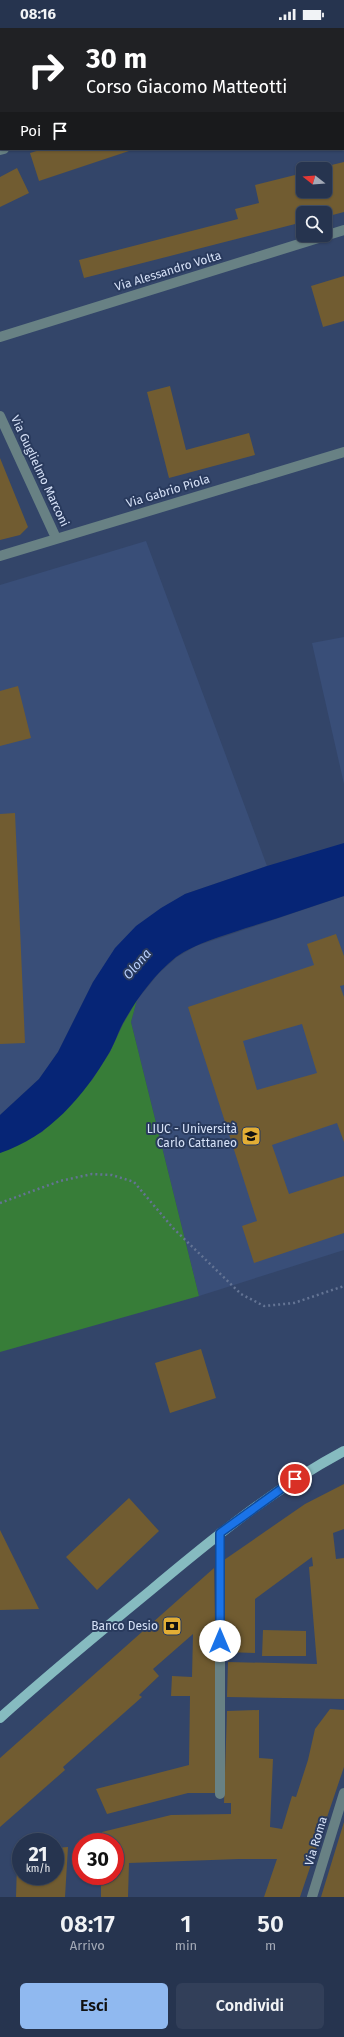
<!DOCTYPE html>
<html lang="it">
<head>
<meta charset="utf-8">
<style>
  body { margin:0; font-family:"Fira Sans",sans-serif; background:#323f59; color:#f1f3f6; height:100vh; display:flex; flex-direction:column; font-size:15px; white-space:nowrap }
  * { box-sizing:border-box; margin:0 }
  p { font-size:13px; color:#a4aab7 }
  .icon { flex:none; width:22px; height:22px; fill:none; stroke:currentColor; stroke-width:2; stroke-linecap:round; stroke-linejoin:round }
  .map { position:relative; height:1869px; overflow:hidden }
  .details { display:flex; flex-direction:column; background:#26344f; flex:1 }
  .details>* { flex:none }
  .top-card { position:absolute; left:0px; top:0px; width:344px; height:122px; box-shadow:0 1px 3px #0004,0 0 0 1px #424f66; background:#202124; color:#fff; overflow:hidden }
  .needle { width:26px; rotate:287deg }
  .tools { position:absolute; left:296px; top:134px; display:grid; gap:8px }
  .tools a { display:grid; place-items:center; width:36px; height:36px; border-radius:6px; background:#26344f; box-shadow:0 1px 3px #0004,0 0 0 1px #424f66; font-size:20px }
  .speed { position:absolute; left:12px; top:1805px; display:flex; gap:8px; font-size:20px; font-weight:700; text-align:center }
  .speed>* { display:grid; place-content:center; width:52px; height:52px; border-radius:50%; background:#26344f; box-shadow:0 1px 3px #0004,0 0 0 1px #424f66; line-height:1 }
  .speed small { font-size:10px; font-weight:400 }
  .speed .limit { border:6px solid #d22; background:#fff; color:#111 }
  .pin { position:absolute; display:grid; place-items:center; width:34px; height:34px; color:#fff; margin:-17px; border:2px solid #fff; border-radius:50%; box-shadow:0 1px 4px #0007 }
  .me { position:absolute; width:44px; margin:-22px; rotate:0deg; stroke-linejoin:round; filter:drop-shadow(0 0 3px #0008) }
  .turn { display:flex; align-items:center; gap:14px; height:84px; padding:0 20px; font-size:18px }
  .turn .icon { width:52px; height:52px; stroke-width:2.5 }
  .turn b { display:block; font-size:28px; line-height:34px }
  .then { display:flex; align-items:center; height:38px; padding:0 20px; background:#0003; gap:8px; font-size:15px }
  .eta { display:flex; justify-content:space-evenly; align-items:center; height:68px; text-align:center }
  .eta b { font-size:24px; font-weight:600; line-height:28px }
  .action { display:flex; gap:8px; margin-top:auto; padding:8px 20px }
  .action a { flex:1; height:46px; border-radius:6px; background:#90b9f0; color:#111; font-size:16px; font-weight:600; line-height:46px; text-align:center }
  .action a+a { background:#323f59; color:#f1f3f6 }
  .status { display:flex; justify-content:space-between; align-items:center; height:28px; padding:0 20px; background:#26344f; direction:ltr }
  .status svg { height:11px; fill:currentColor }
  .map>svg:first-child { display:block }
</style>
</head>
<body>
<div class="status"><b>08:16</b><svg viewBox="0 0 49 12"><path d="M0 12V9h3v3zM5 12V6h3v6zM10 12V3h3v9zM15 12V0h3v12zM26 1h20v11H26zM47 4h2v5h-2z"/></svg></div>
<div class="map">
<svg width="344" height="1869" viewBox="0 0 344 1869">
  <rect width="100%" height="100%" fill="#334569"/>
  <!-- built -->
  <path fill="#394e78" d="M 146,513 L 267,838 L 185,866 L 93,954 L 58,1024 L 39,1051 L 0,1087 L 0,557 Z
    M 344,609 L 344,756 L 312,615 Z
    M 344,868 L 344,1222 L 199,1268 L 131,994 L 137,972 L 159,945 L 177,929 L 196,918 Z"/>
  <!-- green -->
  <path fill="#377d38" d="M 137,972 L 131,994 L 199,1268 L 0,1324 L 0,1125 L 42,1104 L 92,1052 L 110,1024 L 123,996 Z"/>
  <!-- water -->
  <path fill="#062576" d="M 344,815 L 344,868 C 311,879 279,890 246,900 C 223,908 196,915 176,929 C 154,947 137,970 123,995 C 118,1004 115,1015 109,1025 C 84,1068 49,1109 0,1125 L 0,1087 L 39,1051 L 58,1024 L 93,954 L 115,920 L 136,898 L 161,880 L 185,866 L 267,838 Z"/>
  <!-- building -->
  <path fill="#715c31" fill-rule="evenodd" d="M 43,121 L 135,121 L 39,153 L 30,125 Z
    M 344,134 L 344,184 L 325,189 L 325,185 L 303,185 L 303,194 L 84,250 L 79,232 L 238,191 L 235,181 L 259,175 L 255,157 L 303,145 L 303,163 L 325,163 L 325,141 L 319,140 Z
    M 17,140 L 29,165 L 0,179 L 0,149 Z
    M 344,248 L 344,293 L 323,299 L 311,258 Z
    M 170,358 L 186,422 L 249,405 L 255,427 L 169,450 L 147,364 Z
    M 0,430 L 28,499 L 20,507 L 0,512 Z
    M 18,658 L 31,710 L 0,718 L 0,663 Z
    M 15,785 L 25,1015 L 0,1016 L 0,786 Z
    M 336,906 L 344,928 L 344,957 L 340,958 L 344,969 L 344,1114 L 337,1095 L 272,1117 L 289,1166 L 344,1148 L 344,1205 L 254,1235 L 242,1198 L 257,1193 L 188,979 L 314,937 L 307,916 ZM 302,996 L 317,1045 L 257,1062 L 243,1013 Z
    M 201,1321 L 216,1370 L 170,1385 L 155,1335 Z
    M 344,1456 L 344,1501 L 333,1505 L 336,1531 L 344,1530 L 344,1671 L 227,1669 L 228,1634 L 317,1636 L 309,1539 L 313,1538 L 312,1529 L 255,1571 L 255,1625 L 225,1624 L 224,1532 L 305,1476 Z
    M 129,1470 L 159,1503 L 97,1562 L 66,1529 Z
    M 0,1502 L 39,1581 L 0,1582 Z
    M 214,1540 L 216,1649 L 215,1765 L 188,1765 L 107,1786 L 96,1761 L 189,1737 L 190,1668 L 171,1668 L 172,1648 L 192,1649 L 193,1606 L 153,1641 L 159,1648 L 139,1667 L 142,1669 L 63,1739 L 65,1742 L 0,1799 L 0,1730 Z
    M 263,1602 L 306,1603 L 306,1628 L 262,1628 Z
    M 330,1681 L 344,1682 L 344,1739 L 300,1869 L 264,1869 L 277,1831 L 239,1831 L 129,1835 L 128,1869 L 101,1869 L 101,1848 L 115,1848 L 115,1814 L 102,1814 L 102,1804 L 171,1787 L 231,1786 L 231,1775 L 224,1775 L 227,1683 L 259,1682 L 259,1730 L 273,1731 L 270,1799 L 282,1801 L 292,1768 L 296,1769 L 308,1732 L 315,1701 Z
    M 344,1794 L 344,1869 L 321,1869 Z
    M 68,1819 L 65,1869 L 16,1869 L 17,1836 L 21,1836 L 21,1848 L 55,1848 L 55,1820 Z"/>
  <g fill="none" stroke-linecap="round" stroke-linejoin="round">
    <!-- path -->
    <path stroke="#647494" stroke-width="2.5" stroke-dasharray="2 3" stroke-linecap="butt" d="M 0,1175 L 60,1153 L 92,1146 L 112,1147 L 134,1154 L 173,1200 L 241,1266 L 264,1278 L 294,1275 L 344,1258"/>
    <!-- minor -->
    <path stroke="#688184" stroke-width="10" d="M 315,0 L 315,1
      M 0,122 L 4,121
      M 0,309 L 344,202
      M 0,388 L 56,510
      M 0,528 L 344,424
      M 220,1766 L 220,1505
      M 312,1869 L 344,1765"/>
    <!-- major -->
    <path stroke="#86bbc0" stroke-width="10" d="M 0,1690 C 49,1646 100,1604 150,1563 C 212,1511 273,1461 344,1423"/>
  </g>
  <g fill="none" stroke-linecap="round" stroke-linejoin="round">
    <!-- route casing -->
    <g stroke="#114b97" stroke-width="10">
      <path id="route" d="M 220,1613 L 220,1505 L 295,1451"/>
    </g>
    <!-- route -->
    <use href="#route" stroke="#1a73e8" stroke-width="7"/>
  </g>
  <!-- icons -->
  <defs>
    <g id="university-square" transform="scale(1)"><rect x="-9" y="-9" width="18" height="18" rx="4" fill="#e3ae35" stroke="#293a5d"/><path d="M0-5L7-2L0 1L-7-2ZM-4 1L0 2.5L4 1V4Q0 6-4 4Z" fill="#111"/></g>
    <g id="bank-square" transform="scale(1)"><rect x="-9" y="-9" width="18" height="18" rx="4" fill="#e3ae35" stroke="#293a5d"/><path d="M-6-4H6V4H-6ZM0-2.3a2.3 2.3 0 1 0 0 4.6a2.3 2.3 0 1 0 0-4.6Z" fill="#111"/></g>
  </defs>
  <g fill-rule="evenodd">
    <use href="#university-square" x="251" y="1108"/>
    <use href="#bank-square" x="172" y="1598"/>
  </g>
  <g text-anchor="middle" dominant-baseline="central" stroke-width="4" stroke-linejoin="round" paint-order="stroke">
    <!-- street labels -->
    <g font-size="12" fill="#d6e1f7" stroke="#293a5d">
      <text transform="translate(168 243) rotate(-17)">Via Alessandro Volta</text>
      <text transform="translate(40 443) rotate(65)">Via Guglielmo Marconi</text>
      <text transform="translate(168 463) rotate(-17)">Via Gabrio Piola</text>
      <text transform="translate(316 1813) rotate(-73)">Via Roma</text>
    </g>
    <!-- poi labels -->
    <g font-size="12" fill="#d6e1f7" stroke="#293a5d" text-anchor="end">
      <text x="237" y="1101">LIUC - Università<tspan x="237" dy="14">Carlo Cattaneo</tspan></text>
      <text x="158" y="1598">Banco Desio</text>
    </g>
    <!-- water labels -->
    <g font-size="13" font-style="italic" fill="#bad1ff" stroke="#293a5d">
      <text transform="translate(137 936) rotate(-49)">Olona</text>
    </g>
  </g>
</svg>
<div class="tools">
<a><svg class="needle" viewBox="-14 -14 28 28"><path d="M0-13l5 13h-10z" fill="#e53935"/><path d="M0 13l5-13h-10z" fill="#a4aab7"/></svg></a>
<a><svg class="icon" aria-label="search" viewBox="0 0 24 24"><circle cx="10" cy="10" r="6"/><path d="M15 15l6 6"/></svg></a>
</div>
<div class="speed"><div>21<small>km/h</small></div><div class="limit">30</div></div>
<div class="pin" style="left:295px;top:1451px;background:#d93025"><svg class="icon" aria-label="arrive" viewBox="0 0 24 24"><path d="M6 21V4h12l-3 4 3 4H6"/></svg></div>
<svg class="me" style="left:220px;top:1613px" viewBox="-20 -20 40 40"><circle r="19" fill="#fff"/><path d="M0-13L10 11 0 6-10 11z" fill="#1a73e8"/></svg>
<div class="top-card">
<div class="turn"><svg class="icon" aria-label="right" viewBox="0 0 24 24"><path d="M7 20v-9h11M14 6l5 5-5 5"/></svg><div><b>30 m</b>Corso Giacomo Matteotti</div></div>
<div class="then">Poi<svg class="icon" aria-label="arrive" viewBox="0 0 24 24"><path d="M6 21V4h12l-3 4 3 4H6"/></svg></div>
</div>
</div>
<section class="details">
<div class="eta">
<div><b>08:17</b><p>Arrivo</p></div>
<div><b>1</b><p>min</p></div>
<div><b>50</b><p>m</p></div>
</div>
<div class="action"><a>Esci</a><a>Condividi</a></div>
</section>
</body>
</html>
